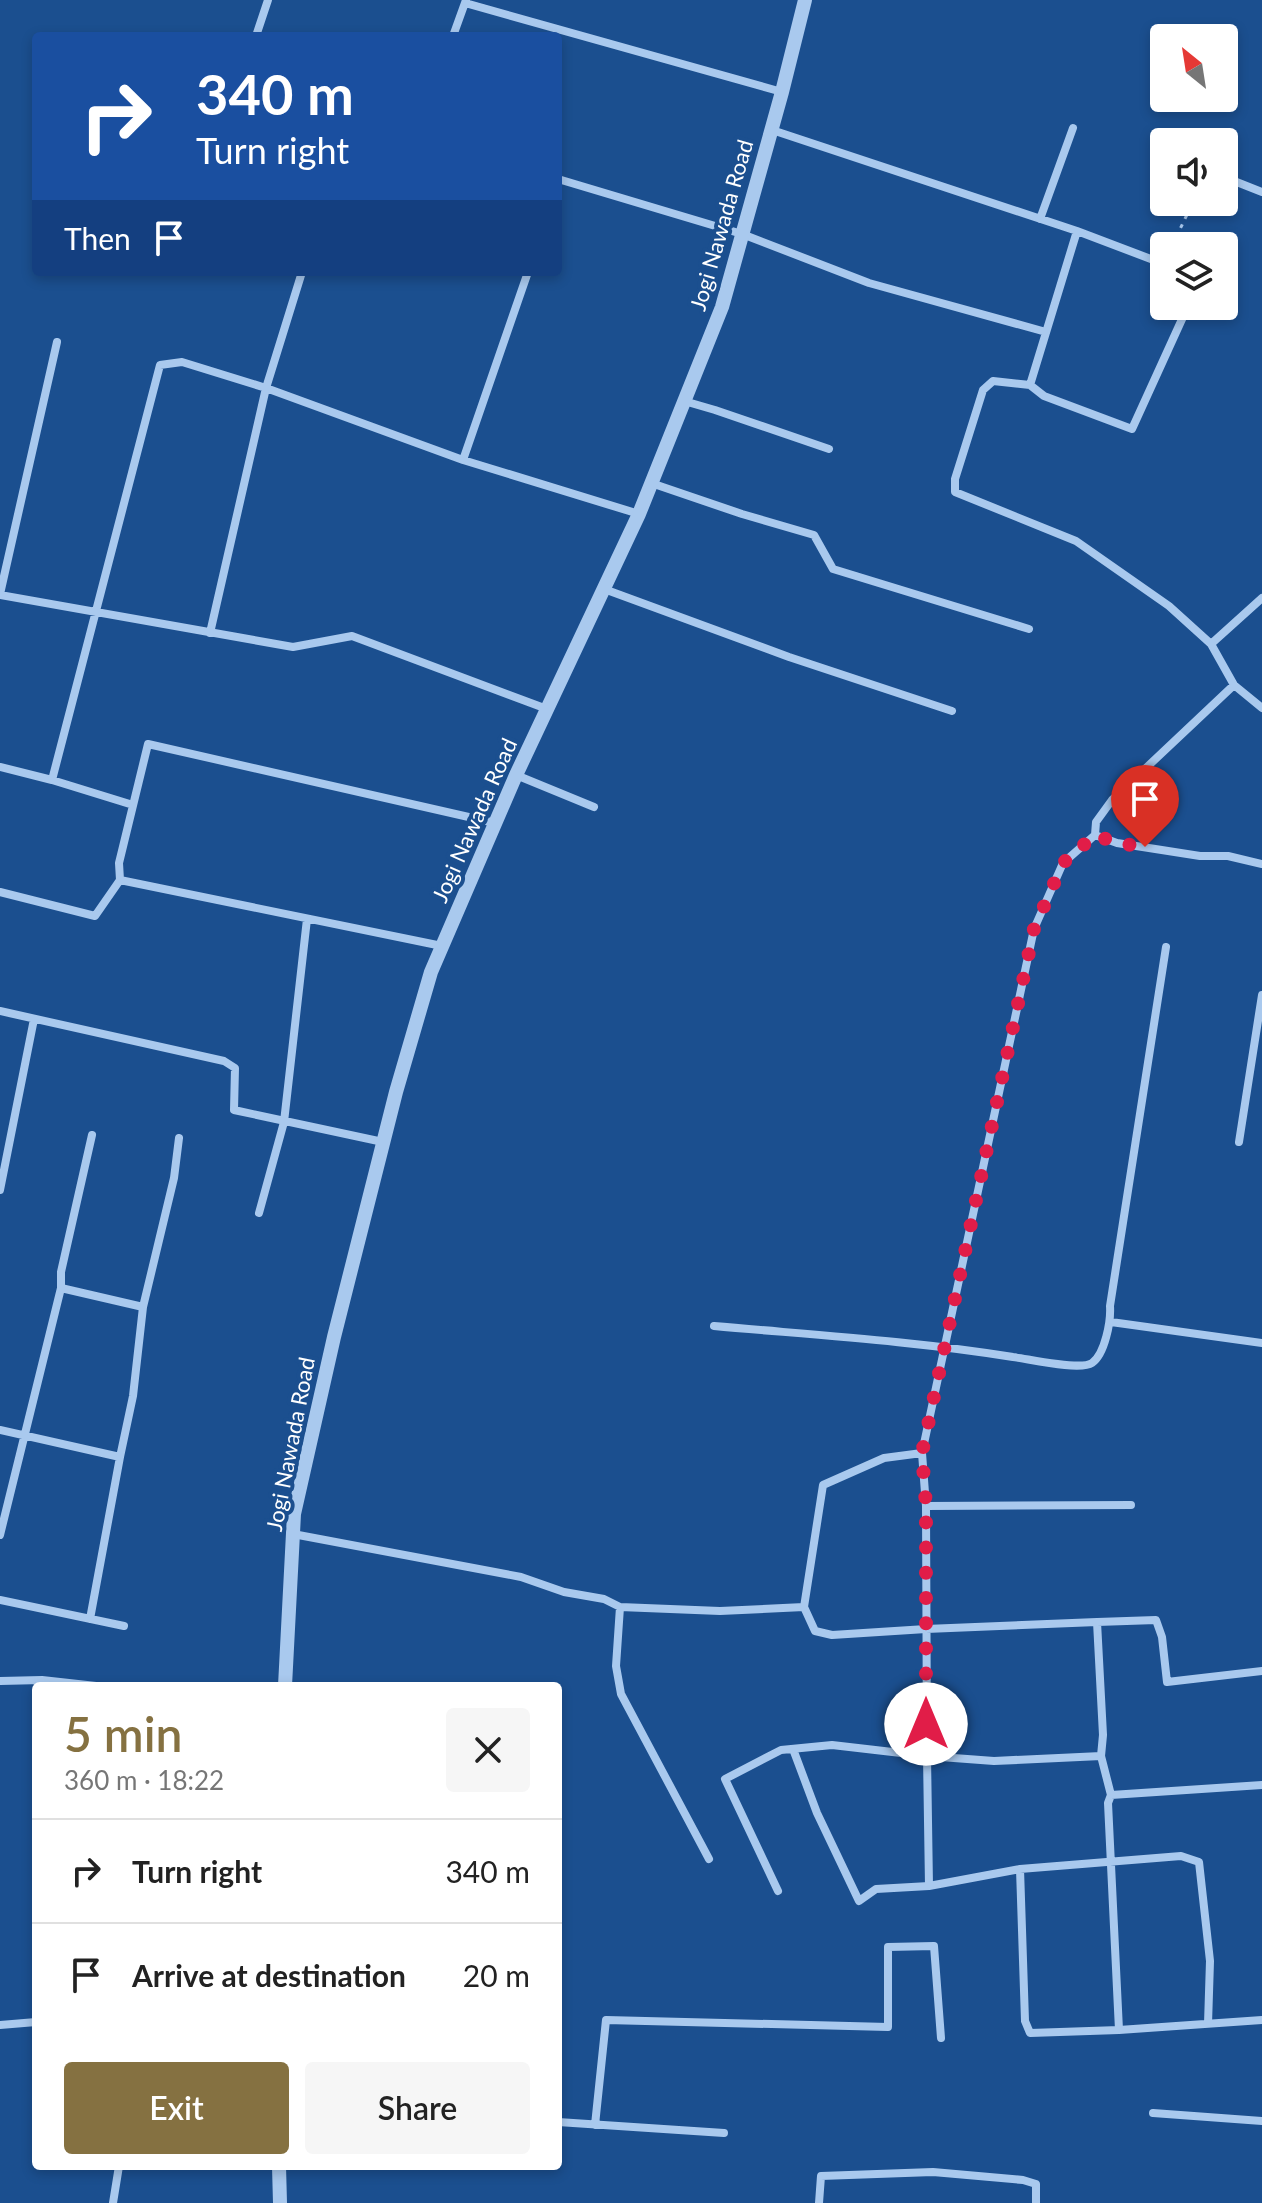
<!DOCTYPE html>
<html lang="en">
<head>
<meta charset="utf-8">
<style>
  body { margin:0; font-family:Lato,sans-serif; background:#f6f6f6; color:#222; height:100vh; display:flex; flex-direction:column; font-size:30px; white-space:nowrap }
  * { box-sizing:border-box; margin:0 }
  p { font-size:26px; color:#767676 }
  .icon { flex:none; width:44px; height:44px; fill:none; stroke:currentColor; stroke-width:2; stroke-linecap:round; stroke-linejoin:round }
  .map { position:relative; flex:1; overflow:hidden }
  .panel { position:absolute; left:32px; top:1682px; width:530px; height:488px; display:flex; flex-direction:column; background:#fff; border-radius:8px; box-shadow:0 4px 12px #0003 }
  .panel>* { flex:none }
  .banner { position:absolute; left:32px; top:32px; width:530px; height:244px; border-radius:8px; box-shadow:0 4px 12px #0003; background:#1a4fa0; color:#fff; overflow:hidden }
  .needle { width:52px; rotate:330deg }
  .controls { position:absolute; left:1150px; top:24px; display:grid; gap:16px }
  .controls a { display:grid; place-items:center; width:88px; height:88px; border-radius:8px; background:#fff; box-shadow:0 4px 12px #0003; font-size:40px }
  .pin { position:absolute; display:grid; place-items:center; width:68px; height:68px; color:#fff; margin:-82px -34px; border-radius:50% 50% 50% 0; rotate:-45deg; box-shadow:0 0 8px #0007 }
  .pin .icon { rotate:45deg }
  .me { position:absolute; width:88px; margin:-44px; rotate:0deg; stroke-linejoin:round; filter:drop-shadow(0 0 6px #0008) }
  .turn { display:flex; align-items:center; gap:28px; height:168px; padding:0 32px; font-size:36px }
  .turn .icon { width:104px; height:104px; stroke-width:2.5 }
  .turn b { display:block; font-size:56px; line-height:68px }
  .then { display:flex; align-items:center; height:76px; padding:0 32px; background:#0003; gap:16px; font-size:30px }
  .round { display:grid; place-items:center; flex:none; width:84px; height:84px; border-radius:8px; background:#f6f6f6 }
  .headline { display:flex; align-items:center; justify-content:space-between; height:136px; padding:0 32px }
  h1 { font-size:48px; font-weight:600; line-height:60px; color:#857141 }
  .cta { display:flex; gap:16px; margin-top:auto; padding:16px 32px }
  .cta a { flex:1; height:92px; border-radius:8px; background:#857141; color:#fff; font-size:32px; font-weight:600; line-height:92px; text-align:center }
  .cta a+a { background:#f6f6f6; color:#222 }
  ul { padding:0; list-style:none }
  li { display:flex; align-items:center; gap:24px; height:104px; padding:0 32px; border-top:2px solid #e0e0e0 }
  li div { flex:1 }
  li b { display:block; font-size:30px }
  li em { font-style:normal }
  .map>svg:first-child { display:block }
</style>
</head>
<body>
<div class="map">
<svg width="1262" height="2203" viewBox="0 0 1262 2203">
  <rect width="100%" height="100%" fill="#1b4f8f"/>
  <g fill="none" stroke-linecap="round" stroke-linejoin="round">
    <!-- path -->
    <path stroke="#a9c9ee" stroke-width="3" stroke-dasharray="4 6" stroke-linecap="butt" d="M 1172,246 L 1193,202"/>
    <!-- minor -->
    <path stroke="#a9c9ee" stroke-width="8" d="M 465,3 L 782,92
      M 256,36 L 268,0
      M 453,36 L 466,0
      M 772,130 L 1077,231 L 1164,264
      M 1224,177 L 1262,192
      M 558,179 L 742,234 L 869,283 L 1046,332
      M 1040,219 L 1073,128
      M 1188,306 L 1132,429 L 1044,396 L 1030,385 L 993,381 L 983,390 L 955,479 L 955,492 L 1076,541 L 1169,606 L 1211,644 L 1234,685 L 1262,708
      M 1030,385 L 1077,231
      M 684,401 L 715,410 L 829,449
      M 463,460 L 528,272
      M 651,483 L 742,514 L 814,535 L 833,569 L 1029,629
      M 604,589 L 789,657 L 952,711
      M 0,594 L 57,342
      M 0,595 L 293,647 L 352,636 L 547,709
      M 210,633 L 266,388 L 302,272
      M 1211,644 L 1262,598
      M 0,767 L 52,780 L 133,805
      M 516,775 L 594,807
      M 52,780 L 160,365 L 182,362 L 266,388 L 463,460 L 639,514
      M 1095,835 L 1117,843 L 1200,856 L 1228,856 L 1262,864
      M 120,880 L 442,946
      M 0,892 L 95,916 L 120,880 L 119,863 L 148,744 L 495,823
      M 0,1011 L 224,1061 L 235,1068 L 234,1110 L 383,1142
      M 1239,1142 L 1262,995
      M 0,1190 L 34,1019
      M 259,1213 L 284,1122 L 307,919
      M 61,1288 L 143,1307
      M 1111,1322 L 1262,1343
      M 714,1326 C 814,1335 914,1341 1013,1357 C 1029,1359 1080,1371 1092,1363 C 1105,1354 1111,1321 1110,1306 L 1166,947
      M 0,1430 L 120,1457
      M 922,1453 L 884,1458 L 823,1485 L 804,1607 L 815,1631 L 832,1635 L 926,1629 L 1097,1622 L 1103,1735 L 1101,1756 L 1111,1795 L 1108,1803 L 1119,2030
      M 926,1506 L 1131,1505
      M 293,1534 L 521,1577 L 564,1592 L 604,1599 L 620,1607 L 720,1611 L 804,1607
      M 0,1535 L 61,1288 L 61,1272 L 92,1135
      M 0,1600 L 124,1626
      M 620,1607 L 616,1666 L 621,1694 L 709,1859
      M 90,1619 L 120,1457 L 133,1396 L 143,1307 L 174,1178 L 179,1138
      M 1097,1622 L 1156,1620 L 1162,1637 L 1167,1682 L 1262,1671
      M 0,1681 L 42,1680 L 96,1686
      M 793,1749 L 817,1813 L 859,1901 L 876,1889 L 929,1886 L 1020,1869 L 1181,1856 L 1199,1862 L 1210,1961 L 1208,2024
      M 1111,1795 L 1262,1785
      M 1020,1869 L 1025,2021 L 1030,2033 L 1119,2030 L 1262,2020
      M 929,1886 L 927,1756 L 926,1506 L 922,1453 L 1034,929 L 1063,863 L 1095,835 L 1096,822 L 1112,800 L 1234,685
      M 778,1891 L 725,1779 L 781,1750 L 832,1745 L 927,1756 L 994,1761 L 1101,1756
      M 0,2025 L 36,2022
      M 1153,2113 L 1262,2121
      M 558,2122 L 724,2133
      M 595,2125 L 606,2020 L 888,2027 L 888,1947 L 934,1946 L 941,2038
      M 113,2203 L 119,2166
      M 819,2203 L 821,2176 L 933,2172 L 1023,2180 L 1036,2184 L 1036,2203"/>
    <!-- tertiary -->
    <path stroke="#a9c9ee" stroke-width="14" d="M 285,1686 L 294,1514 L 334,1337 L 396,1092 L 431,972 L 516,775 L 639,514 L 722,307 L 782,92 L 805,0
      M 279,2166 L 280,2203"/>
  </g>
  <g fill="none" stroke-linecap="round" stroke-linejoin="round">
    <!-- route -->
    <path stroke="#e11d48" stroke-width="14" stroke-dasharray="0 25.2" d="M 926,1724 L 926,1506 L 922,1453 L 1034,929 L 1063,863 L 1095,835 L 1117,843 L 1145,847"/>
  </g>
  <g text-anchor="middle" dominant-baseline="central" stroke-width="8" stroke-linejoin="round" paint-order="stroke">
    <!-- street labels -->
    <g font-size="22" fill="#fff" stroke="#1b4f8f">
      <text transform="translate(721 225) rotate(-74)">Jogi Nawada Road</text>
      <text transform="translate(474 820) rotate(-66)">Jogi Nawada Road</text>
      <text transform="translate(290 1444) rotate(-79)">Jogi Nawada Road</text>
    </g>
  </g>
</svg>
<div class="controls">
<a><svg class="needle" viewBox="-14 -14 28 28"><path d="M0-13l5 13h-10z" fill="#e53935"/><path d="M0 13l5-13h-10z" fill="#767676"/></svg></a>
<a><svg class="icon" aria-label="sound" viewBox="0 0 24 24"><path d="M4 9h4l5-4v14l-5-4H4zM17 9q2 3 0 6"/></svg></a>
<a><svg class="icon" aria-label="layers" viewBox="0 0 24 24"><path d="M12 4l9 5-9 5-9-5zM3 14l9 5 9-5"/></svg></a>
</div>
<div class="pin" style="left:1145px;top:847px;background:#d93025"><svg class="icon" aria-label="arrive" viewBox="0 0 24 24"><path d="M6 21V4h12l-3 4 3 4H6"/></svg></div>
<svg class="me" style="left:926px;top:1724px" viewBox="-20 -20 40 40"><circle r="19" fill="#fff"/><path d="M0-13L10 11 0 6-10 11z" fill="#e11d48"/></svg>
<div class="banner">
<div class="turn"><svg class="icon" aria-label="right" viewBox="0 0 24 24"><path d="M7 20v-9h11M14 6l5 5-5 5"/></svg><div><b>340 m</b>Turn right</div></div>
<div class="then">Then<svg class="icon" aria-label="arrive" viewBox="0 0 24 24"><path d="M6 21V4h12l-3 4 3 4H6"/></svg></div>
</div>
<section class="panel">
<div class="headline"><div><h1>5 min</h1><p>360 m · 18:22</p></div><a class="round"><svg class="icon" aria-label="close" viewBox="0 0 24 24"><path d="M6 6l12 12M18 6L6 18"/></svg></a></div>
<ul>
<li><svg class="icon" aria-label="right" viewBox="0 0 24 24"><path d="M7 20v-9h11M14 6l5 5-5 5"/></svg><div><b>Turn right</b></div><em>340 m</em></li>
<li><svg class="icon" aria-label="arrive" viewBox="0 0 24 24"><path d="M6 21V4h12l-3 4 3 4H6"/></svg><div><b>Arrive at destination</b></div><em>20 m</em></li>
</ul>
<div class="cta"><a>Exit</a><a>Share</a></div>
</section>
</div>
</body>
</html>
